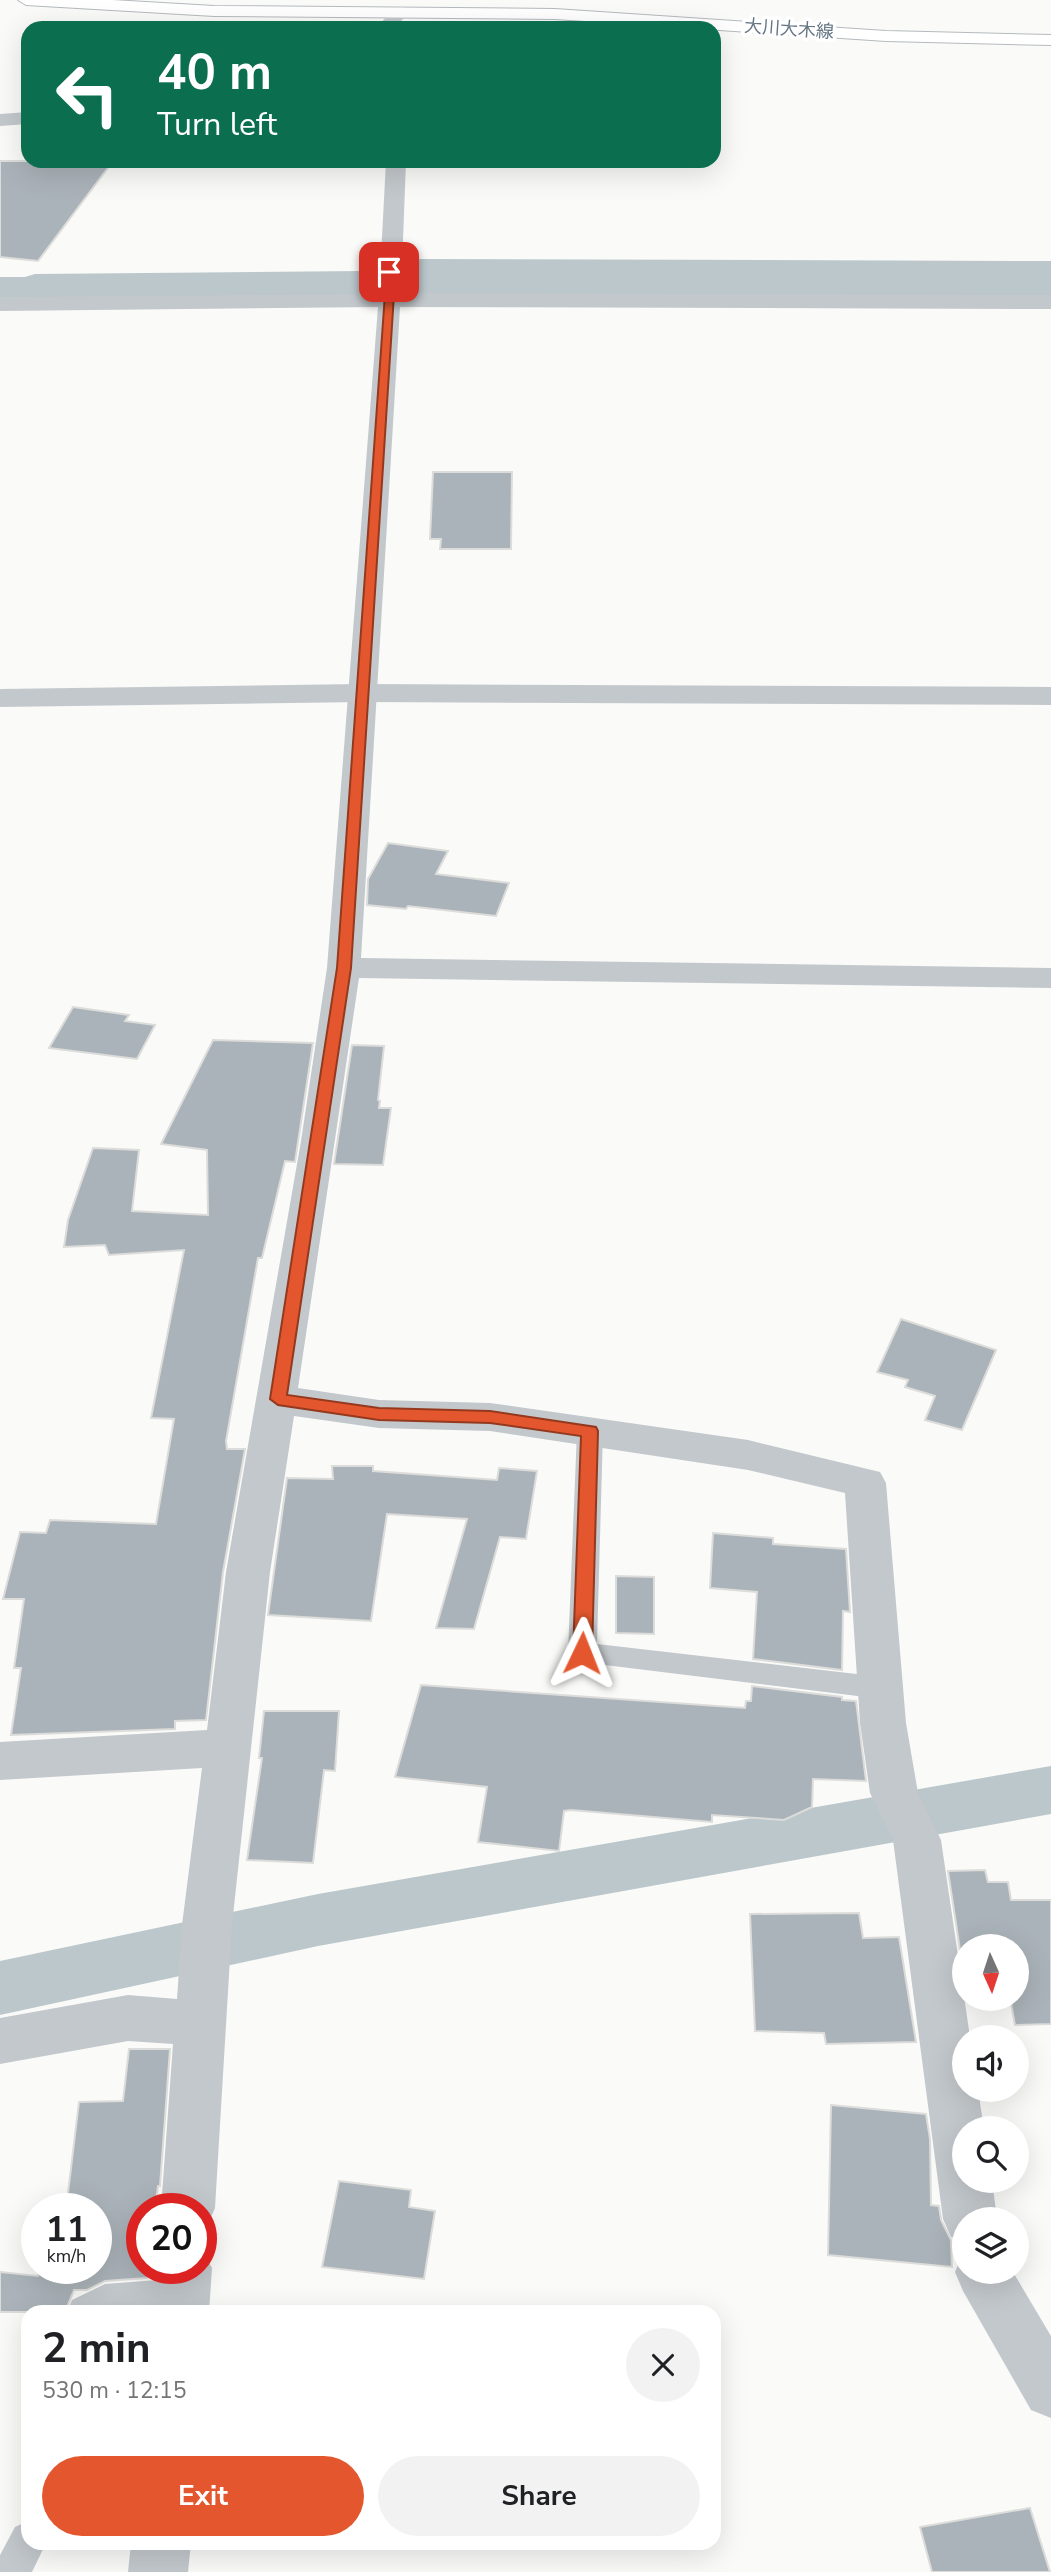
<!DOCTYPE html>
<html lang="en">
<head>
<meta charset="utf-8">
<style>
  body { margin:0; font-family:"Nunito Sans","Noto Sans JP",sans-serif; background:#f2f2f2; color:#202124; height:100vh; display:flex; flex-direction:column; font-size:26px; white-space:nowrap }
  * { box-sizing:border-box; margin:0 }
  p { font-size:23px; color:#757577 }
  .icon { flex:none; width:38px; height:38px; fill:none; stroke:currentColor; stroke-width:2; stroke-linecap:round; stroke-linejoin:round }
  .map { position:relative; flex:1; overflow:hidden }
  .details { position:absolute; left:21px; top:2305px; width:700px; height:245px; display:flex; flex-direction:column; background:#fff; border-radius:21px; box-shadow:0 7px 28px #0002 }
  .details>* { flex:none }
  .top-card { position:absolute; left:21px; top:21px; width:700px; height:147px; border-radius:21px; box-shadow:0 7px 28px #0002; background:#0b6e4f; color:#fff; overflow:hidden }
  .needle { width:46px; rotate:177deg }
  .buttons { position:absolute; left:952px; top:1934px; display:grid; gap:14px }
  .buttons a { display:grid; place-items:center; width:77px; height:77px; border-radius:50%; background:#fff; box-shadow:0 7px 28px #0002; font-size:35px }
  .speed { position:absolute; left:21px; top:2193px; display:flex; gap:14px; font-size:35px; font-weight:700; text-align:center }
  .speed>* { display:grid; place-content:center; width:91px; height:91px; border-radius:50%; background:#fff; box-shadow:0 7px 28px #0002; line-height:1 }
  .speed small { font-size:18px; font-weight:400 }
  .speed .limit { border:10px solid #d22; background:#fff; color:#111 }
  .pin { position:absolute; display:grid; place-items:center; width:60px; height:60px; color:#fff; margin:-30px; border-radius:14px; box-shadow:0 4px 10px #0006 }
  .me { position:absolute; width:77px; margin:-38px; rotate:2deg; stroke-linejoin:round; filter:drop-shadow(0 0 5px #0008) }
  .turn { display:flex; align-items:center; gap:24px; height:147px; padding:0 21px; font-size:32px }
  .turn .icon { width:91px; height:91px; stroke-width:2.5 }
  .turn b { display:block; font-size:49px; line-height:60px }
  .round { display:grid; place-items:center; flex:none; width:74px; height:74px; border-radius:37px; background:#f2f2f2 }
  .summary { display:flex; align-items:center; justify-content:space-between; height:119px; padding:0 21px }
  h1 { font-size:42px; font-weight:700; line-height:52px }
  .button { display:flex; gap:14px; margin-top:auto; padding:14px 21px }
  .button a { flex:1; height:80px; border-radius:42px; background:#e4572e; color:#fff; font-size:28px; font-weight:700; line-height:80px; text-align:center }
  .button a+a { background:#f2f2f2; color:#202124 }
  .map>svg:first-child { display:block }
</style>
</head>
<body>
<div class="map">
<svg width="1051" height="2572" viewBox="0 0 1051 2572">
  <rect width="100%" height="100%" fill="#fafaf8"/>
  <!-- water -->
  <path fill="#bbc7cb" d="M 420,259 L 1051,261 L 1051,296 L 412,294 L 405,292 L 405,284 L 374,284 L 373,293 L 368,295 L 0,300 L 0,277 L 25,277 L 35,274 L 362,271 L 369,272 L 368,277 L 403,277 L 414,271 L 412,261 Z
    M 1051,1781 L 1051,1806 L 946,1827 L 927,1799 Z"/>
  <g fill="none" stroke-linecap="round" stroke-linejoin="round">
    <!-- canal -->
    <path fill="#bbc7cb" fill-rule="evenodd" d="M 1051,1766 L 1051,1814 L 318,1946 L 0,2015 L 0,1961 L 318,1894 Z"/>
  </g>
  <!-- building -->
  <path fill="#aab3b9" stroke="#dcdcda" stroke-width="2" d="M 0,161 L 113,161 L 38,261 L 0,257 Z
    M 433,472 L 512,472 L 511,549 L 440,549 L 441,539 L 430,539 Z
    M 388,843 L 448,851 L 436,874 L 509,883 L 496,916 L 408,906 L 406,909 L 367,905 L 368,879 Z
    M 73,1007 L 129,1015 L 125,1021 L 155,1025 L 137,1059 L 49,1048 Z
    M 213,1040 L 313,1043 L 295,1162 L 285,1161 L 262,1258 L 258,1258 L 226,1441 L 227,1449 L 245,1449 L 223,1572 L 206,1720 L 175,1721 L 175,1729 L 11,1735 L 21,1668 L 14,1668 L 24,1599 L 3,1599 L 20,1532 L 46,1533 L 50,1520 L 156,1524 L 174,1419 L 151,1418 L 184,1250 L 109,1255 L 105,1245 L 64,1247 L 68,1220 L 93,1148 L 139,1150 L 132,1211 L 208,1215 L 207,1150 L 161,1144 Z
    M 352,1045 L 384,1046 L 378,1100 L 380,1101 L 379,1108 L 391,1108 L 383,1165 L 334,1164 Z
    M 901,1319 L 996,1350 L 962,1430 L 925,1420 L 935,1396 L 905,1387 L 908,1380 L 877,1372 Z
    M 332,1466 L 373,1466 L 373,1471 L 497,1480 L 499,1468 L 537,1471 L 526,1539 L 500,1537 L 474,1629 L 436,1628 L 467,1519 L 387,1514 L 371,1621 L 268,1615 L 287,1478 L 333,1479 Z
    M 713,1533 L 773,1538 L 773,1544 L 846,1549 L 850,1612 L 843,1611 L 842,1670 L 753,1659 L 757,1592 L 710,1588 Z
    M 616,1576 L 654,1577 L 654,1634 L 616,1633 Z
    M 421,1685 L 745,1708 L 746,1701 L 751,1701 L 752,1686 L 842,1697 L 842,1700 L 856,1701 L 866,1781 L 813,1779 L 812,1807 L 784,1820 L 712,1815 L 712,1822 L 571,1810 L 564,1811 L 559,1851 L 478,1842 L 487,1787 L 395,1777 Z
    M 264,1711 L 339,1711 L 335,1771 L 324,1770 L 313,1863 L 247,1860 L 262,1758 L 259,1758 Z
    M 985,1870 L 988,1882 L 1008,1882 L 1011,1900 L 1051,1900 L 1051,2024 L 1015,2025 L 1010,1998 L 1017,1998 L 1017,1946 L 964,1946 L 964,1949 L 960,1950 L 948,1871 Z
    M 859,1913 L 863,1938 L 899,1937 L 916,2042 L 826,2044 L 824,2033 L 755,2031 L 750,1914 Z
    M 129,2049 L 170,2049 L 160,2186 L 158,2186 L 155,2208 L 142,2208 L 142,2268 L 149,2268 L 147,2278 L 105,2281 L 87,2290 L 74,2290 L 65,2312 L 0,2312 L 0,2272 L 38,2276 L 39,2268 L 96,2268 L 96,2208 L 63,2208 L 64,2201 L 67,2201 L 79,2102 L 123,2101 Z
    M 831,2105 L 926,2114 L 930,2139 L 931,2205 L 939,2206 L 941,2220 L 951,2240 L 952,2267 L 828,2255 Z
    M 339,2181 L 411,2190 L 409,2207 L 435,2211 L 424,2279 L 322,2267 Z
    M 1030,2508 L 1050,2572 L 932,2572 L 920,2527 Z"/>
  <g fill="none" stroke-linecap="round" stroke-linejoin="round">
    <!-- primary casing -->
    <g stroke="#b5babe" stroke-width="2">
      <path id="primary" d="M 18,0 L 112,0 L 214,6 L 555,9 L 886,31 L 1051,35 L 1051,45 L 886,41 L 555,19 L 214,16 L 26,5 Z"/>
    </g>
    <!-- service -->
    <path fill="#c3c8cc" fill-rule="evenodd" d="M 590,1422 L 599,1424 L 603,1431 L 597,1644 L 882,1677 L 892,1680 L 896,1688 L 892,1696 L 882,1699 L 572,1661 L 568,1653 L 577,1431 L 581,1424 Z
      M 183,2278 L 196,2283 L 201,2295 L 196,2307 L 184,2312 L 67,2312 L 72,2300 L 105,2284 Z
      M 28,2521 L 28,2543 L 46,2543 L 32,2572 L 0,2572 L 0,2555 L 15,2527 Z"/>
    <!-- minor -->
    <path fill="#c3c8cc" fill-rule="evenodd" d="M 402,7 L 410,12 L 394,28 L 375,28 L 396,8 Z
      M 28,112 L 28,124 L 0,126 L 0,114 Z
      M 386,161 L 406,161 L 401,293 L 1051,295 L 1051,309 L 400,307 L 361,958 L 1051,968 L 1051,988 L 359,978 L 298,1388 L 379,1400 L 490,1403 L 748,1440 L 880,1472 L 886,1483 L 906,1723 L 918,1793 L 941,1840 L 970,2037 L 964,2037 L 964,2090 L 978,2090 L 984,2128 L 964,2128 L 964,2180 L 992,2180 L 997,2219 L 964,2219 L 964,2242 L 951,2237 L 943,2219 L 893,1840 L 870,1793 L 860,1723 L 845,1493 L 748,1470 L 490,1431 L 379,1428 L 294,1416 L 270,1572 L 232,1925 L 215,2208 L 207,2226 L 201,2228 L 201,2208 L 161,2208 L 173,2044 L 128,2041 L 0,2064 L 0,2018 L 128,1995 L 177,1999 L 182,1925 L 202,1768 L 0,1780 L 0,1742 L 207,1730 L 226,1572 L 301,1141 L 327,968 L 378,307 L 0,311 L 0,297 L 379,294 Z
      M 201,2248 L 212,2268 L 209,2312 L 153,2312 L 156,2268 L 201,2268 Z
      M 963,2253 L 964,2272 L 1013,2272 L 1051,2336 L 1051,2418 L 1031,2410 L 963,2291 L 955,2272 Z
      M 131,2543 L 191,2543 L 188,2572 L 128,2572 Z"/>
    <!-- tertiary -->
    <path fill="#c3c8cc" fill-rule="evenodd" d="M 362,684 L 1051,687 L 1051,705 L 362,702 L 0,707 L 0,689 Z"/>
    <!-- primary -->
    <use href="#primary" fill="#fff" fill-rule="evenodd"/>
  </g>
  <!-- route -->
  <path fill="#e4572e" stroke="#94391e" stroke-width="2" d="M 389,269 L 394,272 L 394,294 L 351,968 L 287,1395 L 379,1408 L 490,1411 L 596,1427 L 598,1431 L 592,1653 L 589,1658 L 582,1661 L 576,1658 L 573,1653 L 581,1436 L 490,1423 L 379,1420 L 278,1405 L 270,1399 L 337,968 L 385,294 L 385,272 Z"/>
  <g text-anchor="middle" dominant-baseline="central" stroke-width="7" stroke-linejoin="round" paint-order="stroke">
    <!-- far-street labels -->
    <g font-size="18" fill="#657683" stroke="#fff">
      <text transform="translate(789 29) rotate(4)">大川大木線</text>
    </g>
  </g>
</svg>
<div class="buttons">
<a><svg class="needle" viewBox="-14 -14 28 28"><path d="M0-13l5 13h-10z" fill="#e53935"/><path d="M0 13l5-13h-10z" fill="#757577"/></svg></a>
<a><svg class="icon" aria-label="sound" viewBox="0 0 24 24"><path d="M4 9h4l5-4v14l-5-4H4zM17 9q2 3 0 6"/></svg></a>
<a><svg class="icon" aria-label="search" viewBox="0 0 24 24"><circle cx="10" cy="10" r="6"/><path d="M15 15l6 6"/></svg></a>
<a><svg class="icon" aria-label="layers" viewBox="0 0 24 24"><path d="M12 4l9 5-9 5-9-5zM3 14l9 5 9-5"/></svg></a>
</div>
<div class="speed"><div>11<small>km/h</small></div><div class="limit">20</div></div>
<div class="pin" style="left:389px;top:272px;background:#d93025"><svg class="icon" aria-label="arrive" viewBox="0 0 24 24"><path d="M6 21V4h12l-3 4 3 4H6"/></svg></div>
<svg class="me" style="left:582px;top:1653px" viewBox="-20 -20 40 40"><path d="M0-17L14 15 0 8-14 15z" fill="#e4572e" stroke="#fff" stroke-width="4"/></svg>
<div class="top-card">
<div class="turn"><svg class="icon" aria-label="left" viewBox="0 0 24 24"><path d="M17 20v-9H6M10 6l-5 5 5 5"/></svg><div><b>40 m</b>Turn left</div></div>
</div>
<section class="details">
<div class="summary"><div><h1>2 min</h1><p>530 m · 12:15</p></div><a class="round"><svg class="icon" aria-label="close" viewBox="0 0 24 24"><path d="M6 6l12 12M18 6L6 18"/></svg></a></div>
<div class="button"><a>Exit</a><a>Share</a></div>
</section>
</div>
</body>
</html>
